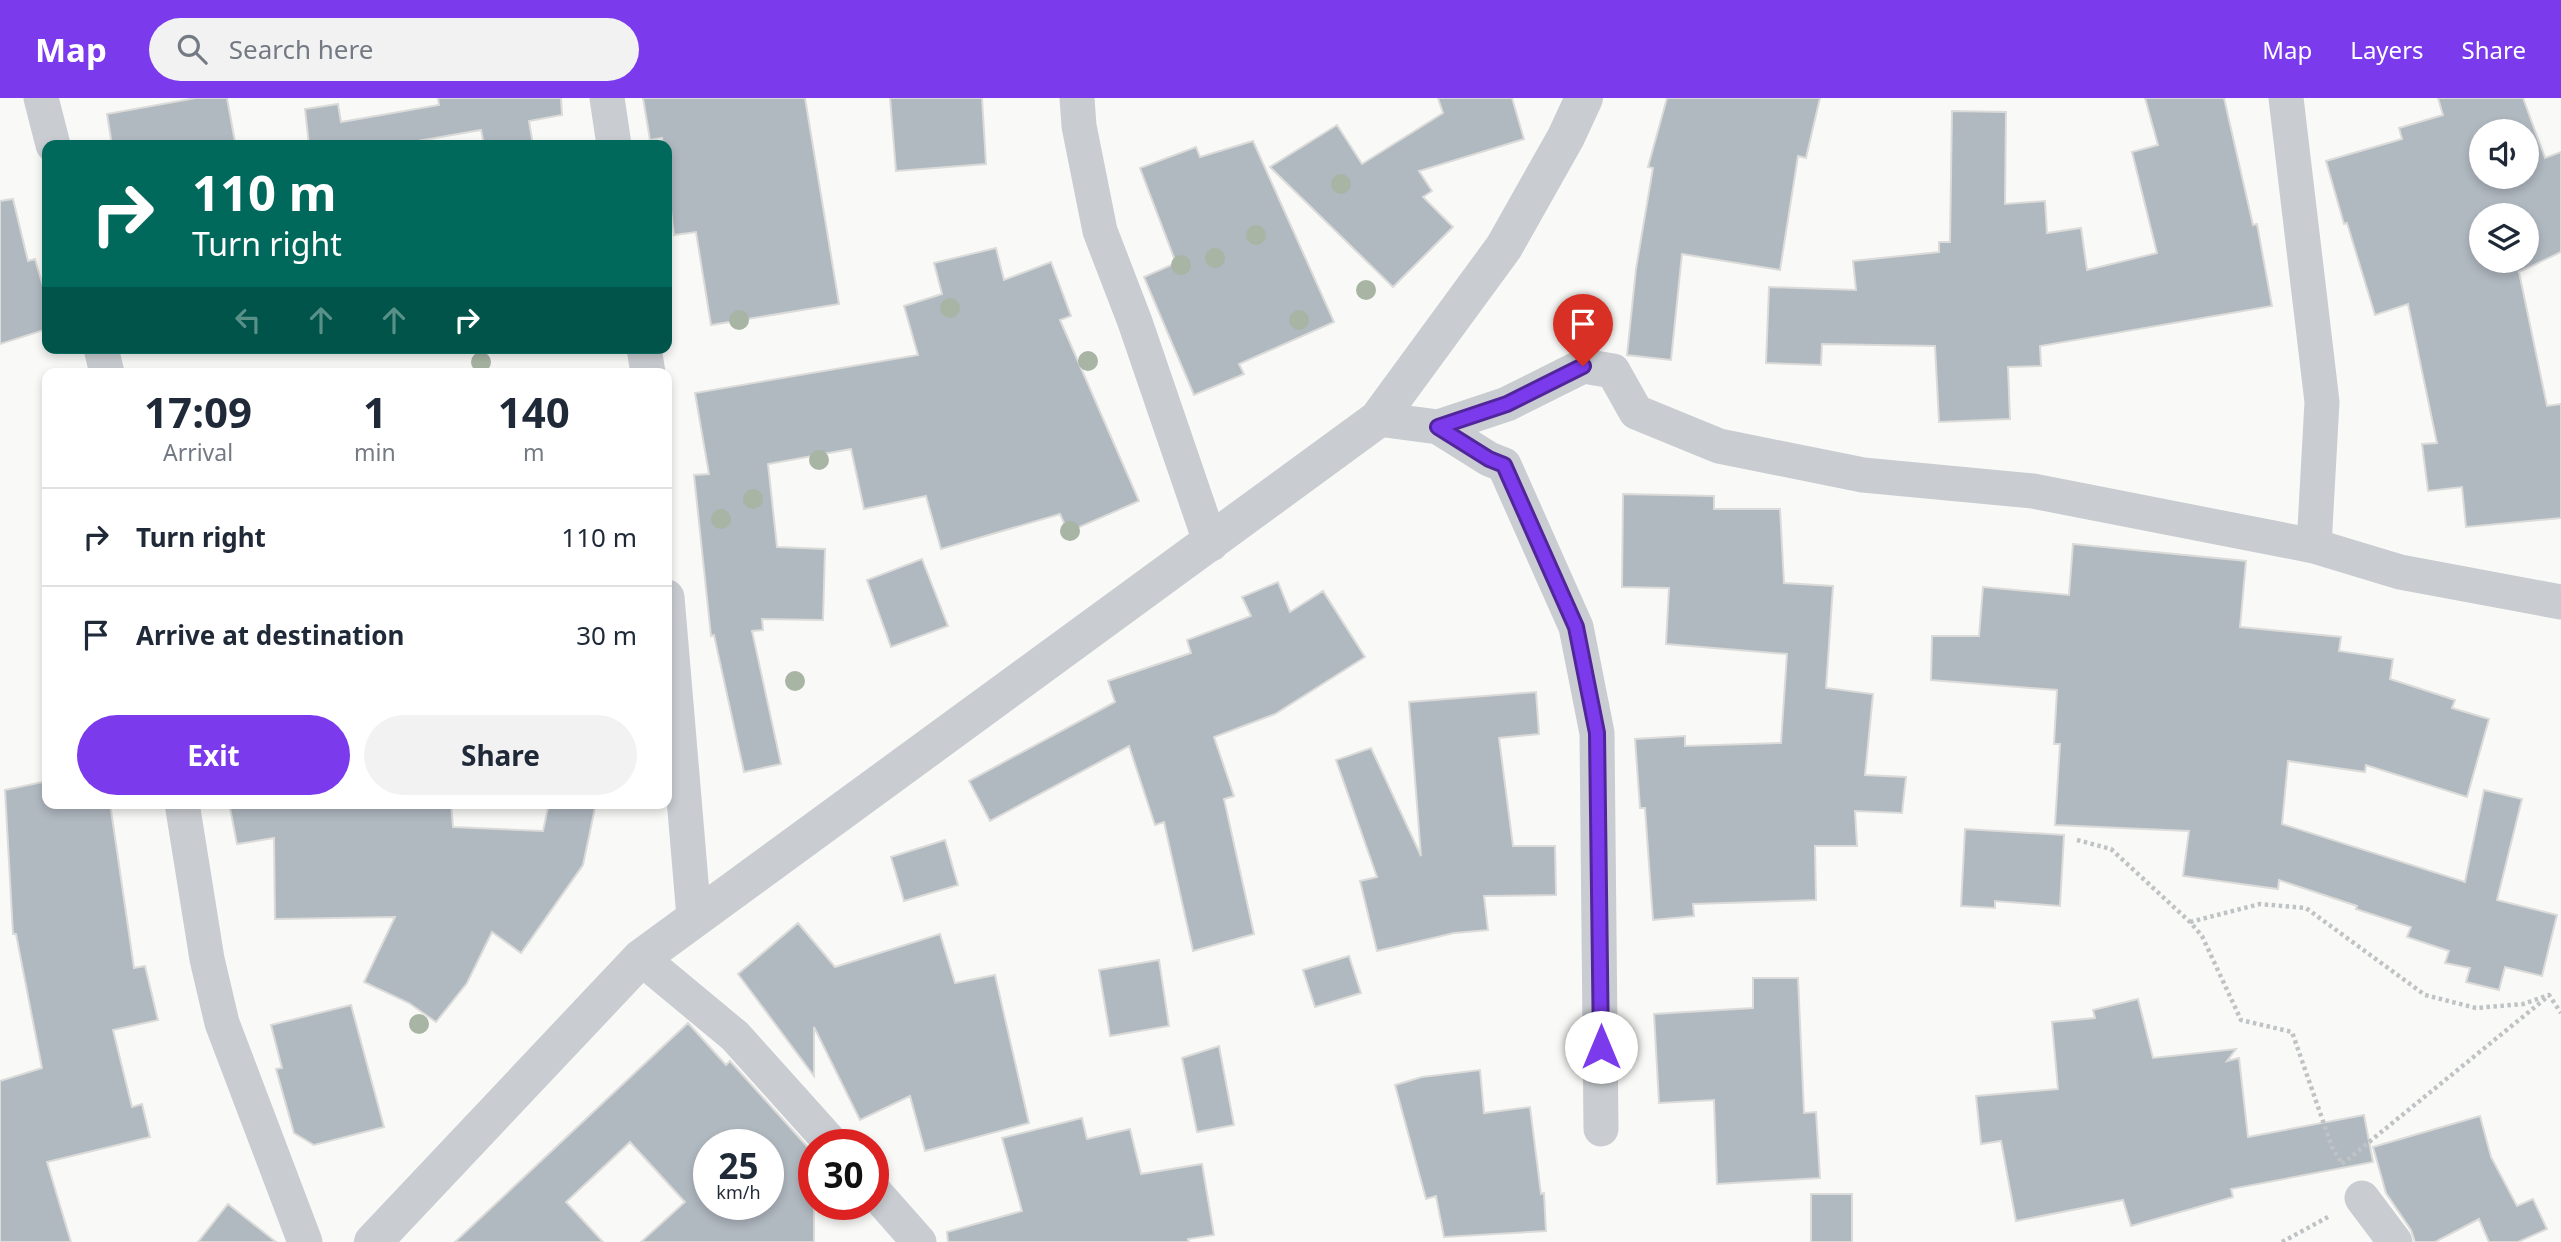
<!DOCTYPE html>
<html lang="en">
<head>
<meta charset="utf-8">
<style>
  body { margin:0; font-family:"Noto Sans",sans-serif; background:#f2f2f3; color:#1f2937; height:100vh; display:flex; flex-direction:column; font-size:26px; white-space:nowrap }
  * { box-sizing:border-box; margin:0 }
  p { font-size:23px; color:#747a83 }
  .icon { flex:none; width:38px; height:38px; fill:none; stroke:currentColor; stroke-width:2; stroke-linecap:round; stroke-linejoin:round }
  .map { position:relative; flex:1; overflow:hidden }
  .details { position:absolute; left:42px; top:270px; width:630px; height:441px; display:flex; flex-direction:column; background:#fff; border-radius:14px; box-shadow:0 4px 10px #0003 }
  .details>* { flex:none }
  .banner { position:absolute; left:42px; top:42px; width:630px; height:214px; border-radius:14px; box-shadow:0 4px 10px #0003; background:#00695c; color:#fff; overflow:hidden }
  .buttons { position:absolute; left:2469px; top:21px; display:grid; gap:14px }
  .buttons a { display:grid; place-items:center; width:70px; height:70px; border-radius:50%; background:#fff; box-shadow:0 4px 10px #0003; font-size:35px }
  .speed { position:absolute; left:693px; top:1031px; display:flex; gap:14px; font-size:35px; font-weight:700; text-align:center }
  .speed>* { display:grid; place-content:center; width:91px; height:91px; border-radius:50%; background:#fff; box-shadow:0 4px 10px #0003; line-height:1 }
  .speed small { font-size:18px; font-weight:400 }
  .speed .limit { border:10px solid #d22; background:#fff; color:#111 }
  .pin { position:absolute; display:grid; place-items:center; width:60px; height:60px; color:#fff; margin:-72px -30px; border-radius:50% 50% 50% 0; rotate:-45deg; box-shadow:0 0 7px #0007 }
  .pin .icon { rotate:45deg }
  .me { position:absolute; width:77px; margin:-38px; rotate:0deg; stroke-linejoin:round; filter:drop-shadow(0 0 5px #0008) }
  .turn { display:flex; align-items:center; gap:24px; height:147px; padding:0 35px; font-size:32px }
  .turn .icon { width:91px; height:91px; stroke-width:2.5 }
  .turn b { display:block; font-size:49px; line-height:60px }
  .lanes { display:flex; align-items:center; height:66px; padding:0 35px; background:#0003; justify-content:center; gap:35px; direction:ltr }
  .lanes .off { opacity:.35 }
  .eta { display:flex; justify-content:space-evenly; align-items:center; height:119px; text-align:center }
  .eta b { font-size:42px; font-weight:700; line-height:49px }
  .button { display:flex; gap:14px; margin-top:auto; padding:14px 35px }
  .button a { flex:1; height:80px; border-radius:42px; background:#7c3aed; color:#fff; font-size:28px; font-weight:700; line-height:80px; text-align:center }
  .button a+a { background:#f2f2f3; color:#1f2937 }
  ul { padding:0; list-style:none }
  li { display:flex; align-items:center; gap:21px; height:98px; padding:0 35px; border-top:2px solid #e0e1e3 }
  li div { flex:1 }
  li b { display:block; font-size:26px }
  li em { font-style:normal }
  header { display:flex; align-items:center; gap:42px; box-sizing:border-box; height:98px; padding:0 35px; background:#7c3aed; color:#fff }
  header strong { font-size:33px }
  nav { display:flex; gap:38px; margin-inline-start:auto; font-size:24px }
  .search { width:490px; height:63px; background:#f2f2f3; display:flex; align-items:center; gap:18px; box-sizing:border-box; padding:0 24px; border-radius:38px; color:#747a83; font-size:26px }
  .map>svg:first-child { display:block }
</style>
</head>
<body>
<header>
<strong>Map</strong>
<div class="search"><svg class="icon" aria-label="search" viewBox="0 0 24 24"><circle cx="10" cy="10" r="6"/><path d="M15 15l6 6"/></svg>Search here</div>
<nav><a>Map</a><a>Layers</a><a>Share</a></nav>
</header>
<div class="map">
<svg width="2561" height="1144" viewBox="0 0 2561 1144">
  <rect width="100%" height="100%" fill="#f9faf7"/>
  <!-- building -->
  <path fill="#b0b8c0" stroke="#dbdbd9" stroke-width="2" fill-rule="evenodd" d="M 196,0 L 227,0 L 235,44 L 216,47 L 112,47 L 107,16 Z
    M 438,0 L 561,0 L 562,17 L 529,23 L 533,47 L 484,47 L 481,32 L 395,47 L 309,47 L 305,11 L 338,6 L 341,24 L 439,7 Z
    M 643,0 L 805,0 L 839,206 L 711,227 L 696,134 L 674,137 L 667,80 L 667,47 L 663,47 L 662,40 L 650,42 Z
    M 890,0 L 982,0 L 986,66 L 896,73 Z
    M 1438,0 L 1512,0 L 1524,41 L 1419,73 L 1432,93 L 1423,99 L 1453,129 L 1393,189 L 1270,69 L 1337,27 L 1362,66 L 1443,15 Z
    M 1667,0 L 1820,0 L 1806,60 L 1798,58 L 1780,172 L 1682,156 L 1671,262 L 1627,257 L 1636,171 L 1653,70 L 1648,69 Z
    M 2145,0 L 2224,0 L 2253,127 L 2257,126 L 2272,208 L 2040,248 L 2041,268 L 2008,269 L 2010,321 L 1939,324 L 1935,248 L 1822,246 L 1821,267 L 1766,265 L 1769,189 L 1856,192 L 1853,163 L 1939,154 L 1939,144 L 1950,144 L 1952,13 L 2006,14 L 2005,106 L 2045,103 L 2047,135 L 2081,130 L 2087,172 L 2157,155 L 2132,54 L 2158,47 Z
    M 2438,0 L 2523,0 L 2545,60 L 2561,54 L 2561,154 L 2519,174 L 2547,308 L 2561,306 L 2561,420 L 2466,429 L 2462,389 L 2428,393 L 2422,346 L 2437,345 L 2408,206 L 2375,217 L 2347,125 L 2344,126 L 2326,63 L 2402,41 L 2399,30 L 2443,17 ZM 2482,33 L 2527,33 L 2527,79 L 2482,79 ZM 2482,117 L 2527,117 L 2527,163 L 2482,163 Z
    M 1253,43 L 1334,224 L 1239,266 L 1244,276 L 1194,297 L 1144,179 L 1176,165 L 1140,70 L 1196,49 L 1200,59 Z
    M 13,101 L 28,163 L 35,161 L 47,202 L 47,231 L 0,246 L 0,103 Z
    M 996,150 L 1004,182 L 1051,164 L 1071,218 L 1060,222 L 1139,403 L 1068,434 L 1060,416 L 941,451 L 926,398 L 864,411 L 851,351 L 768,366 L 777,449 L 825,451 L 823,522 L 762,521 L 763,532 L 752,533 L 781,666 L 744,674 L 714,537 L 711,538 L 694,377 L 709,376 L 695,295 L 918,257 L 904,208 L 942,196 L 934,165 Z
    M 1623,396 L 1714,398 L 1714,411 L 1780,411 L 1784,485 L 1833,488 L 1826,590 L 1873,596 L 1865,677 L 1906,679 L 1902,715 L 1855,713 L 1857,748 L 1815,748 L 1816,802 L 1693,806 L 1694,818 L 1653,822 L 1645,710 L 1640,710 L 1635,641 L 1685,638 L 1685,648 L 1781,645 L 1787,556 L 1666,546 L 1669,490 L 1622,489 Z
    M 2073,446 L 2246,463 L 2240,529 L 2341,539 L 2339,553 L 2393,561 L 2390,581 L 2455,602 L 2452,610 L 2489,621 L 2467,699 L 2366,667 L 2365,674 L 2288,663 L 2282,726 L 2465,784 L 2484,692 L 2522,701 L 2497,802 L 2557,817 L 2542,878 L 2505,869 L 2499,892 L 2466,884 L 2470,870 L 2445,865 L 2449,853 L 2407,839 L 2411,829 L 2356,811 L 2357,808 L 2279,782 L 2278,791 L 2183,778 L 2189,733 L 2055,727 L 2060,646 L 2054,646 L 2057,592 L 1931,582 L 1932,538 L 1979,538 L 1983,489 L 2069,497 Z
    M 922,461 L 948,528 L 891,549 L 867,482 Z
    M 1278,484 L 1290,514 L 1323,493 L 1365,559 L 1275,616 L 1214,639 L 1234,698 L 1224,701 L 1254,836 L 1193,853 L 1164,724 L 1155,727 L 1129,648 L 990,723 L 969,683 L 1115,604 L 1108,583 L 1191,555 L 1187,542 L 1251,518 L 1242,499 Z
    M 1536,594 L 1539,636 L 1499,640 L 1513,748 L 1555,748 L 1556,797 L 1484,798 L 1488,832 L 1454,835 L 1377,853 L 1360,783 L 1377,779 L 1336,662 L 1371,650 L 1421,758 L 1409,604 Z
    M 47,683 L 47,705 L 110,705 L 134,870 L 145,868 L 158,922 L 113,932 L 132,1009 L 142,1006 L 150,1039 L 47,1064 L 71,1144 L 0,1144 L 0,983 L 42,970 L 16,836 L 13,836 L 5,692 Z
    M 229,705 L 451,705 L 453,729 L 543,733 L 549,705 L 596,705 L 583,767 L 521,855 L 492,834 L 467,885 L 436,924 L 409,905 L 364,884 L 395,819 L 275,821 L 274,740 L 237,746 Z
    M 1965,731 L 2064,737 L 2060,808 L 1995,803 L 1995,810 L 1961,808 Z
    M 945,742 L 958,787 L 904,803 L 891,759 Z
    M 798,825 L 835,869 L 940,836 L 955,885 L 995,877 L 1029,1025 L 925,1053 L 910,998 L 860,1022 L 814,929 L 814,978 L 738,876 Z
    M 1349,858 L 1361,895 L 1315,909 L 1303,872 Z
    M 1159,862 L 1169,928 L 1110,938 L 1099,872 Z
    M 1753,880 L 1798,880 L 1804,1015 L 1816,1014 L 1820,1080 L 1717,1086 L 1714,1002 L 1659,1005 L 1654,916 L 1753,910 Z
    M 2138,901 L 2153,960 L 2236,951 L 2227,963 L 2239,960 L 2248,1039 L 2364,1017 L 2373,1064 L 2231,1091 L 2233,1099 L 2131,1128 L 2123,1102 L 2016,1123 L 2001,1043 L 1981,1046 L 1976,998 L 2058,991 L 2052,924 L 2095,920 L 2093,912 Z
    M 351,907 L 384,1029 L 314,1047 L 294,1035 L 276,971 L 282,970 L 271,927 Z
    M 688,925 L 726,967 L 730,963 L 814,1056 L 814,1144 L 641,1144 L 685,1104 L 630,1044 L 566,1104 L 603,1144 L 455,1144 ZM 709,1046 L 768,1046 L 768,1106 L 709,1106 Z
    M 1219,948 L 1234,1027 L 1197,1034 L 1182,960 Z
    M 1480,972 L 1484,1015 L 1530,1009 L 1541,1096 L 1544,1095 L 1546,1133 L 1444,1139 L 1436,1098 L 1426,1101 L 1395,987 L 1422,979 Z
    M 2480,1018 L 2491,1059 L 2517,1108 L 2533,1101 L 2547,1131 L 2518,1144 L 2489,1144 L 2479,1121 L 2435,1144 L 2415,1144 L 2411,1132 L 2386,1095 L 2373,1049 Z
    M 1082,1020 L 1087,1041 L 1130,1031 L 1141,1076 L 1202,1066 L 1214,1137 L 1188,1141 L 1189,1144 L 948,1144 L 947,1134 L 1022,1113 L 1002,1040 Z
    M 1811,1096 L 1852,1096 L 1852,1144 L 1811,1144 Z
    M 228,1106 L 276,1144 L 198,1144 Z"/>
  <g fill="none" stroke-linecap="round" stroke-linejoin="round">
    <!-- path -->
    <path stroke="#c0c3c5" stroke-width="4.5" stroke-dasharray="3.5 3.5" stroke-linecap="butt" d="M 2077,742 L 2111,751 L 2190,824 L 2202,838 L 2241,922 L 2292,934 L 2332,1049 L 2341,1064
      M 2190,824 L 2260,806 L 2306,810 L 2425,897 L 2476,910 L 2523,906 L 2549,897 L 2561,915
      M 2342,1066 L 2546,900
      M 2282,1144 L 2328,1119"/>
    <!-- minor -->
    <path stroke="#c9cdd1" stroke-width="35" d="M 41,0 L 53,47
      M 607,0 L 614,47
      M 1077,0 L 1079,28 L 1100,133 L 1135,224 L 1211,446
      M 2286,0 L 2322,304 L 2314,448
      M 101,250 L 107,275
      M 644,250 L 648,275
      M 1378,321 L 1438,329 L 1507,306 L 1583,268 L 1613,273 L 1636,314 L 1719,348 L 1863,377 L 2033,393 L 2314,448 L 2400,474 L 2561,504
      M 1438,329 L 1489,361 L 1504,367 L 1576,529 L 1597,635 L 1601,1031
      M 667,499 L 694,819
      M 182,705 L 207,861 L 222,925 L 305,1144
      M 641,860 L 735,938 L 832,1046
      M 873,1092 L 919,1144
      M 2362,1100 L 2395,1144"/>
    <!-- tertiary -->
    <path stroke="#c9cdd1" stroke-width="38" d="M 373,1144 L 641,860 L 1378,321 L 1504,149 L 1566,39 L 1584,0"/>
  </g>
  <!-- trees -->
  <g fill="#a8b4a4">
    <circle cx="1341" cy="86" r="10"/>
    <circle cx="1256" cy="137" r="10"/>
    <circle cx="1215" cy="160" r="10"/>
    <circle cx="1181" cy="167" r="10"/>
    <circle cx="1366" cy="192" r="10"/>
    <circle cx="950" cy="210" r="10"/>
    <circle cx="739" cy="222" r="10"/>
    <circle cx="1299" cy="222" r="10"/>
    <circle cx="1088" cy="263" r="10"/>
    <circle cx="481" cy="264" r="10"/>
    <circle cx="819" cy="362" r="10"/>
    <circle cx="753" cy="401" r="10"/>
    <circle cx="721" cy="421" r="10"/>
    <circle cx="1070" cy="433" r="10"/>
    <circle cx="795" cy="583" r="10"/>
    <circle cx="419" cy="926" r="10"/>
  </g>
  <g fill="none" stroke-linecap="round" stroke-linejoin="round">
    <!-- route casing -->
    <g stroke="#51269a" stroke-width="18">
      <path id="route" d="M 1583,268 L 1507,306 L 1438,329 L 1489,361 L 1504,367 L 1576,529 L 1597,635 L 1601,949"/>
    </g>
    <!-- route -->
    <use href="#route" stroke="#7c3aed" stroke-width="12"/>
  </g>
</svg>
<div class="buttons">
<a><svg class="icon" aria-label="sound" viewBox="0 0 24 24"><path d="M4 9h4l5-4v14l-5-4H4zM17 9q2 3 0 6"/></svg></a>
<a><svg class="icon" aria-label="layers" viewBox="0 0 24 24"><path d="M12 4l9 5-9 5-9-5zM3 14l9 5 9-5"/></svg></a>
</div>
<div class="speed"><div>25<small>km/h</small></div><div class="limit">30</div></div>
<div class="pin" style="left:1583px;top:268px;background:#d93025"><svg class="icon" aria-label="arrive" viewBox="0 0 24 24"><path d="M6 21V4h12l-3 4 3 4H6"/></svg></div>
<svg class="me" style="left:1601px;top:949px" viewBox="-20 -20 40 40"><circle r="19" fill="#fff"/><path d="M0-13L10 11 0 6-10 11z" fill="#7c3aed"/></svg>
<div class="banner">
<div class="turn"><svg class="icon" aria-label="right" viewBox="0 0 24 24"><path d="M7 20v-9h11M14 6l5 5-5 5"/></svg><div><b>110 m</b>Turn right</div></div>
<div class="lanes"><svg class="icon off" aria-label="left" viewBox="0 0 24 24"><path d="M17 20v-9H6M10 6l-5 5 5 5"/></svg><svg class="icon off" aria-label="ahead" viewBox="0 0 24 24"><path d="M12 20V5M6 11l6-6 6 6"/></svg><svg class="icon off" aria-label="ahead" viewBox="0 0 24 24"><path d="M12 20V5M6 11l6-6 6 6"/></svg><svg class="icon" aria-label="right" viewBox="0 0 24 24"><path d="M7 20v-9h11M14 6l5 5-5 5"/></svg></div>
</div>
<section class="details">
<div class="eta">
<div><b>17:09</b><p>Arrival</p></div>
<div><b>1</b><p>min</p></div>
<div><b>140</b><p>m</p></div>
</div>
<ul>
<li><svg class="icon" aria-label="right" viewBox="0 0 24 24"><path d="M7 20v-9h11M14 6l5 5-5 5"/></svg><div><b>Turn right</b></div><em>110 m</em></li>
<li><svg class="icon" aria-label="arrive" viewBox="0 0 24 24"><path d="M6 21V4h12l-3 4 3 4H6"/></svg><div><b>Arrive at destination</b></div><em>30 m</em></li>
</ul>
<div class="button"><a>Exit</a><a>Share</a></div>
</section>
</div>
</body>
</html>
